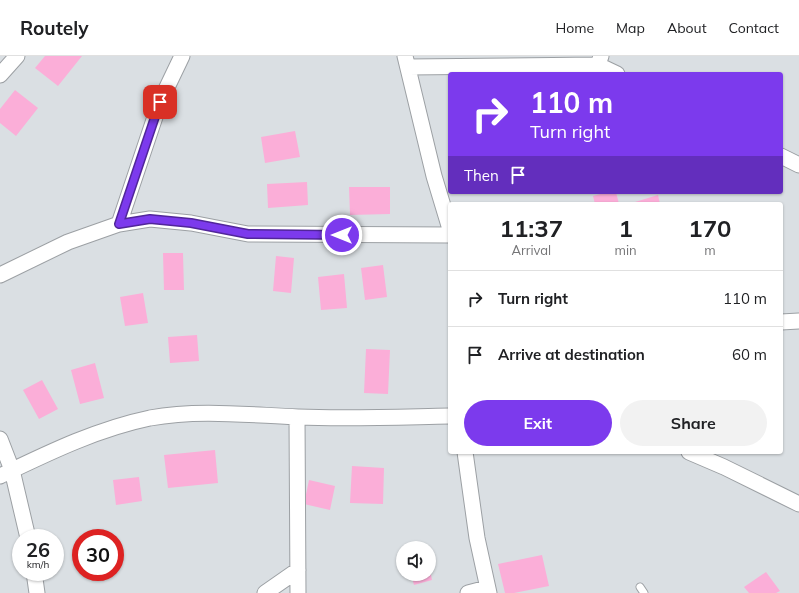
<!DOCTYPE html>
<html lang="en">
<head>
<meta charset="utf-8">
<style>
  body { margin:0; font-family:Mulish,sans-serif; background:#f2f2f2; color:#202124; height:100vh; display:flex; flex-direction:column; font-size:15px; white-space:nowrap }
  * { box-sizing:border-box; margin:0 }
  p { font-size:13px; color:#757577 }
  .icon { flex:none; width:22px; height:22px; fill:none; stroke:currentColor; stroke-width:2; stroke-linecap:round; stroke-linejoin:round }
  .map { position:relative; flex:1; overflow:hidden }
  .sheet { position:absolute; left:448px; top:146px; width:335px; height:252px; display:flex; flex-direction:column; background:#fff; border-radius:4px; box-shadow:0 1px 3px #0004 }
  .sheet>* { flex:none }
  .hud { position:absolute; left:448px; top:16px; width:335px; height:122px; border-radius:4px; box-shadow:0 1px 3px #0004; background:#7c3aed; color:#fff; overflow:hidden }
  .buttons { position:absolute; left:396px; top:485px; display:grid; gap:8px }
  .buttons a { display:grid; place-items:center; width:40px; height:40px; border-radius:50%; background:#fff; box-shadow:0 1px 3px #0004; font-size:20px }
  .speed { position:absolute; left:12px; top:473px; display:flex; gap:8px; font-size:20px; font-weight:700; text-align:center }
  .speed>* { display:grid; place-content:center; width:52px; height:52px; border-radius:50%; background:#fff; box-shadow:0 1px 3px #0004; line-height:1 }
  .speed small { font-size:10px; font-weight:400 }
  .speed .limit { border:6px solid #d22; background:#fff; color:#111 }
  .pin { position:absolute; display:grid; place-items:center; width:34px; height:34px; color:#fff; margin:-17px; border-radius:8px; box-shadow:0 2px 6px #0006 }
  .me { position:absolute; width:44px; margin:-22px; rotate:270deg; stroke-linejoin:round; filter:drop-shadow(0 0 3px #0008) }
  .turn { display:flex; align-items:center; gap:14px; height:84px; padding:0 16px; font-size:18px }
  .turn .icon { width:52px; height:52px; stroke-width:2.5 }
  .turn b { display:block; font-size:28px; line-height:34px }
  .then { display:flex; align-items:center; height:38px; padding:0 16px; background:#0003; gap:8px; font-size:15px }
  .eta { display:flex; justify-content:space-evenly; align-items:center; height:68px; text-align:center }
  .eta b { font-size:24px; font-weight:700; line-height:28px }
  .primary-button { display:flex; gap:8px; margin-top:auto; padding:8px 16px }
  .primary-button a { flex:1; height:46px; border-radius:24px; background:#7c3aed; color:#fff; font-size:16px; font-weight:700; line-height:46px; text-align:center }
  .primary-button a+a { background:#f2f2f2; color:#202124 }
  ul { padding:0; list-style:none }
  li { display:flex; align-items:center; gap:12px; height:56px; padding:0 16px; border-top:1px solid #e0e0e0 }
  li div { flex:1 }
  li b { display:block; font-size:15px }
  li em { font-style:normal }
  header { display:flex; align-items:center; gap:24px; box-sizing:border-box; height:56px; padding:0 20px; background:#fff; border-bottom:1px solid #e0e0e0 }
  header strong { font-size:19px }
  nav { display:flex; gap:22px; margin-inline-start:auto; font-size:14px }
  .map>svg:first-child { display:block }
</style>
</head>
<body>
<header>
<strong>Routely</strong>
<nav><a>Home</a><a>Map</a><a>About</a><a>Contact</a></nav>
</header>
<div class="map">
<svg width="799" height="537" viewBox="0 0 799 537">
  <rect width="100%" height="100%" fill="#dadfe3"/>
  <!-- building -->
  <path fill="#fbaed8" d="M 45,0 L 82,0 L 58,30 L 35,12 Z
    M 15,34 L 38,52 L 16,80 L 0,67 L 0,53 Z
    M 295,75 L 300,101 L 265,107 L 261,81 Z
    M 307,126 L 308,149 L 268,152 L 267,128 Z
    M 349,131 L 390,131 L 390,158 L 350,159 Z
    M 608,136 L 616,136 L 619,148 L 595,148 L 593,140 Z
    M 658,139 L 660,148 L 635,148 L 635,146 Z
    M 163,197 L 183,197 L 184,234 L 164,234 Z
    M 276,200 L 294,202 L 291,237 L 273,235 Z
    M 383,209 L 387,241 L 365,244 L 361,212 Z
    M 344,218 L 347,252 L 321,254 L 318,221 Z
    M 143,237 L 148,267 L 125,270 L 120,241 Z
    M 197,279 L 199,305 L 170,307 L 168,281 Z
    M 366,293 L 390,294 L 388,338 L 364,337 Z
    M 95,307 L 104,342 L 80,348 L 71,314 Z
    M 42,324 L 58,353 L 39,363 L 23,334 Z
    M 215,394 L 218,427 L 168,432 L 164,399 Z
    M 352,410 L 384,412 L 383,448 L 350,447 Z
    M 139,421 L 142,445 L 116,449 L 113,424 Z
    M 309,424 L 335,430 L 330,454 L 304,448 Z
    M 542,499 L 549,530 L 514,537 L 505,537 L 498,508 Z
    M 430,514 L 432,524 L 414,529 L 411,518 L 429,518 Z
    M 766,516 L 780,535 L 776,537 L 749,537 L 744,531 Z"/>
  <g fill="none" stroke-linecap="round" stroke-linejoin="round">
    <!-- lane casing -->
    <g stroke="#9ca0a4" stroke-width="9">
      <path id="lane" d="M 640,531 L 644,537"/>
    </g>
    <!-- street casing -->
    <g stroke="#9ca0a4" stroke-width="17">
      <path id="street" d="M 405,0 L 434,120 L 450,173
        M 601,0 L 598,9 L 617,18
        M 408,11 L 598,9
        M 0,19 L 17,0
        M 781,100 L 799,109
        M 119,168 L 160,46 L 182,0
        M 0,219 L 68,186 L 119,168 L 150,163 L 191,167 L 248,178 L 450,179
        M 781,266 L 799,265
        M 297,361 L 298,537
        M 0,383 L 12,414 L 28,482
        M 465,396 L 477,482 L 489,537
        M 689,396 L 724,411 L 799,448
        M 0,420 C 48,397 97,373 150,362 C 199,353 248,359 298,361 C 349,363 399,361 450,360
        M 34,516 L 37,537
        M 265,537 L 298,514
        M 468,537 L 487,532"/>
    </g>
    <!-- lane -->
    <use href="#lane" stroke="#fff" stroke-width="7"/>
    <!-- street -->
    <use href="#street" stroke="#fff" stroke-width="15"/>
  </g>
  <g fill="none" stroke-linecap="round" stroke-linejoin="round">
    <!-- route casing -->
    <g stroke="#51269a" stroke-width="10">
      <path id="route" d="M 160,46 L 119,168 L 150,163 L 191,167 L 248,178 L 342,179"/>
    </g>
    <!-- route -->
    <use href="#route" stroke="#7c3aed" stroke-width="7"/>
  </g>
</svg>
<div class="buttons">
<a><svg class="icon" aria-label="sound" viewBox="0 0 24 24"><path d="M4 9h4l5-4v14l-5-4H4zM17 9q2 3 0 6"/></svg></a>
</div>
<div class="speed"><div>26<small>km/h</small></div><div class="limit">30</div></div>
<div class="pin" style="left:160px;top:46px;background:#d93025"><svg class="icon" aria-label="arrive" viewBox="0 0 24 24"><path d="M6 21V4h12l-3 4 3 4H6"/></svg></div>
<svg class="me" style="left:342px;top:179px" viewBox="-20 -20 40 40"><circle r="17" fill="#7c3aed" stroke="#fff" stroke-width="3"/><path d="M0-11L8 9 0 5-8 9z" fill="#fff"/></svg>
<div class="hud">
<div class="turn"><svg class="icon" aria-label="right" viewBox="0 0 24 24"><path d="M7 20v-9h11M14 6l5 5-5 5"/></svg><div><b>110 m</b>Turn right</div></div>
<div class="then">Then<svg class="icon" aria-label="arrive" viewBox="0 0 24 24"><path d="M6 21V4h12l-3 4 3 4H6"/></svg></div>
</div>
<section class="sheet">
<div class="eta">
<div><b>11:37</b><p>Arrival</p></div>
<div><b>1</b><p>min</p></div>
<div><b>170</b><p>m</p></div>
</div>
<ul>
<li><svg class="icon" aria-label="right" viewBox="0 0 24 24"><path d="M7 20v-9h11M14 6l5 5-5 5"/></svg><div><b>Turn right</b></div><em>110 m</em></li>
<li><svg class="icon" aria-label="arrive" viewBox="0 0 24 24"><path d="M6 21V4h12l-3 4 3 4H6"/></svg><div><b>Arrive at destination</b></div><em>60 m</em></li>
</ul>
<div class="primary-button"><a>Exit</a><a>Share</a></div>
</section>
</div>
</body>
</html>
